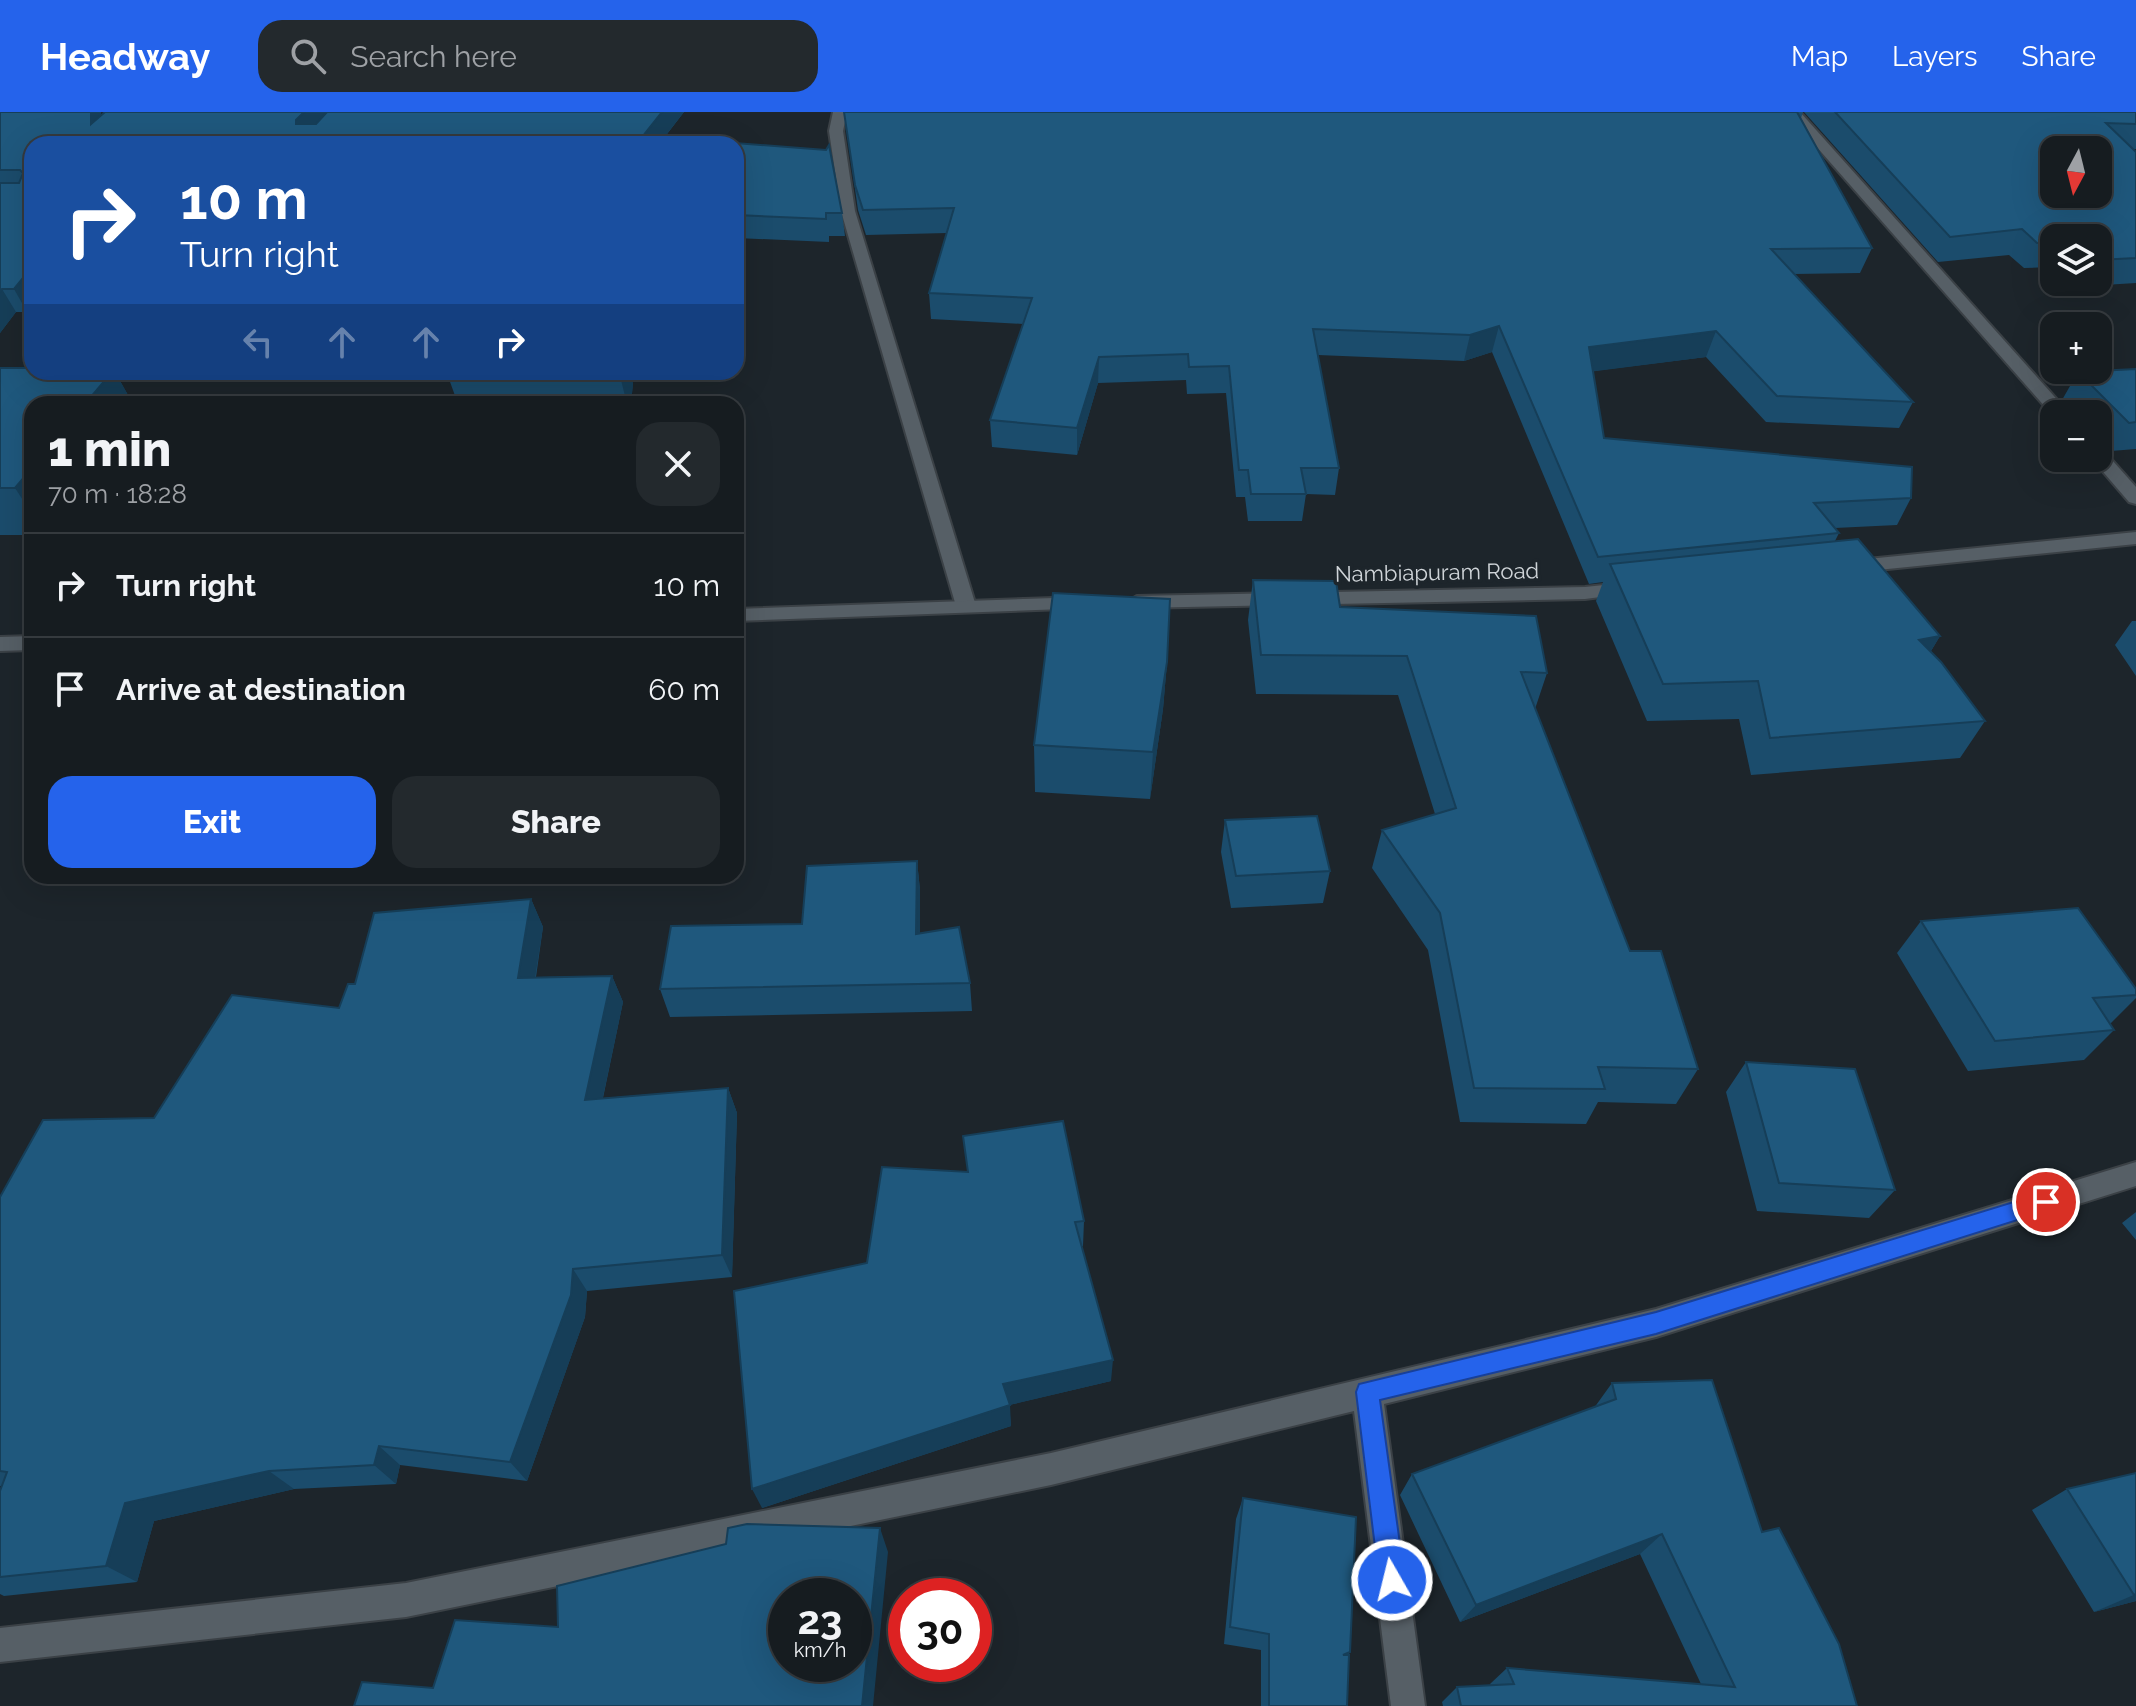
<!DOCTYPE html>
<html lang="en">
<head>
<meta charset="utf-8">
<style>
  body { margin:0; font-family:Raleway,sans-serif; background:#23292d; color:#f1f3f6; height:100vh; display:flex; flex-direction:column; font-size:30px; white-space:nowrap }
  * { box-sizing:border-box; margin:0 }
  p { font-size:26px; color:#9ea1a5 }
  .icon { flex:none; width:44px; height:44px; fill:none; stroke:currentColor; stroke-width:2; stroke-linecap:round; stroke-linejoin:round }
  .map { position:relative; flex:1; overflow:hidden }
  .side { position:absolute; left:24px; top:284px; width:720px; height:488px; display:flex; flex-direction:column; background:#161c20; border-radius:24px; box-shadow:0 8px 32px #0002,0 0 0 2px #353a3e }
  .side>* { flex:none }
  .guide { position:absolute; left:24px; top:24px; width:720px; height:244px; border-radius:24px; box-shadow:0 8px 32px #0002,0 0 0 2px #353a3e; background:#1a4fa0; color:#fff; overflow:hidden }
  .needle { width:52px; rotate:187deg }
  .fabs { position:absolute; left:2040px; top:24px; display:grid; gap:16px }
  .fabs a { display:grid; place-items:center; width:72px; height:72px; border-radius:16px; background:#161c20; box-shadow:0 8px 32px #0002,0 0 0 2px #353a3e; font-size:40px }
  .speed { position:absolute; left:768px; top:1466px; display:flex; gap:16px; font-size:40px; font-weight:700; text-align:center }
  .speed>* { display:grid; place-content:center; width:104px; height:104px; border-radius:50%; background:#161c20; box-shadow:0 8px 32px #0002,0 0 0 2px #353a3e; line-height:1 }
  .speed small { font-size:20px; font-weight:400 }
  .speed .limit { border:12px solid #d22; background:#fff; color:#111 }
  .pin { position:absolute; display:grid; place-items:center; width:68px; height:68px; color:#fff; margin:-34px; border:4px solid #fff; border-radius:50%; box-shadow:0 2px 8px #0007 }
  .me { position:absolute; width:88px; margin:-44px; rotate:352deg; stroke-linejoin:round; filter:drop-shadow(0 0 6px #0008) }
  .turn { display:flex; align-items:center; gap:28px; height:168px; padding:0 24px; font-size:36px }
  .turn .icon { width:104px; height:104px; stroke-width:2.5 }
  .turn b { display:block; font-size:56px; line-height:68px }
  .lanes { display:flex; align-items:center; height:76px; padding:0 24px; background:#0003; justify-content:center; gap:40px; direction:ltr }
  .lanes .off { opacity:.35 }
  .round { display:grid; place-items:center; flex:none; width:84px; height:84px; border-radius:24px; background:#23292d }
  .summary { display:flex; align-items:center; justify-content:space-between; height:136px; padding:0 24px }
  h1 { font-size:48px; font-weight:800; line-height:60px }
  .primary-button { display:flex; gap:16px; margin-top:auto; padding:16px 24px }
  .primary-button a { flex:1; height:92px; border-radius:24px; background:#2563eb; color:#fff; font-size:32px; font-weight:800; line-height:92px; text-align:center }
  .primary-button a+a { background:#23292d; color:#f1f3f6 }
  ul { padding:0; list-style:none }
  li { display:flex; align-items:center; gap:24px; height:104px; padding:0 24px; border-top:2px solid #353a3e }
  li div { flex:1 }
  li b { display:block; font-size:30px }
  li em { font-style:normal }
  header { display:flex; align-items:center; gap:48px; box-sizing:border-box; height:112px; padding:0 40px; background:#2563eb; color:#fff }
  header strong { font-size:38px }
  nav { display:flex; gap:44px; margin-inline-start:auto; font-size:28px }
  .search { width:560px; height:72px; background:#23292d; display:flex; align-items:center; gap:20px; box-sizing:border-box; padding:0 28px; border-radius:24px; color:#9ea1a5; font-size:30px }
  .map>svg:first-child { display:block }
</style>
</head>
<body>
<header>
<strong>Headway</strong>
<div class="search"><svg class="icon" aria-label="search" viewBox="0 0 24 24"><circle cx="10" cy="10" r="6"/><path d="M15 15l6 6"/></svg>Search here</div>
<nav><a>Map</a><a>Layers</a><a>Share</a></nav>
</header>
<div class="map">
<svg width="2136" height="1594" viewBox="0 0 2136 1594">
  <rect width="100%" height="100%" fill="#1d252b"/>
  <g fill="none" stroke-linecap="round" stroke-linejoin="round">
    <!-- minor casing -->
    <g stroke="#3b4146" stroke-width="4">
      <path id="minor" d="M 833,0 L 847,0 L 843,19 L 855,99 L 976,494 L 973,499 L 966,500 L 956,494 L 841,99 L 829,19 Z
        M 1786,0 L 1800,0 L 2070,302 L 2054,302 L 2054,305 Z
        M 2098,338 L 2104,339 L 2136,375 L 2136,392 L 2129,390 L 2092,347 L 2098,346 Z
        M 2136,1050 L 2136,1074 L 1656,1225 L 1384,1292 L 1425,1594 L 1391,1594 L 1354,1299 L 1051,1373 L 406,1505 L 0,1550 L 0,1516 L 406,1471 L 1051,1341 L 1656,1197 Z"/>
    </g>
    <!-- tertiary casing -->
    <g stroke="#3b4146" stroke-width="4">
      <path id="tertiary" d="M 2136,420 L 2136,432 L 1848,461 L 1838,455 L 1848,449 Z
        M 1632,470 L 1639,472 L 1642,476 L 1639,480 L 1585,487 L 1137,496 L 1127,490 L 1137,484 L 1585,475 Z
        M 1084,485 L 1094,491 L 1091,496 L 736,509 L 736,497 Z
        M 32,524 L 32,538 L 0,539 L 0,525 Z"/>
    </g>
    <!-- minor -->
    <use href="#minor" fill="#565f66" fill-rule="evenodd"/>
    <!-- tertiary -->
    <use href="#tertiary" fill="#565f66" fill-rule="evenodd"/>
  </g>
  <!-- wall -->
  <path fill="#1b4c6c" d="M 0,0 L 101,0 L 101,3 L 105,0 L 684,0 L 664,26 L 826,38 L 829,33 L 842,101 L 845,124 L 829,124 L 829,130 L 736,126 L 736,32 L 32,32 L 32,195 L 27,200 L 16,200 L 0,221 Z
    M 844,0 L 1803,0 L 1801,6 L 1872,136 L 1860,161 L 1794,162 L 1913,290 L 1899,316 L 1766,310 L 1706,245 L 1593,259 L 1604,326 L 1911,386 L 1897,413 L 1835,416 L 1839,421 L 1835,429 L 1940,524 L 1931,539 L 1985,609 L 1960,646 L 1751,663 L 1739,607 L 1647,609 L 1596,489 L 1603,470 L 1589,472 L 1492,240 L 1464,249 L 1318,243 L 1339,356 L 1335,383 L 1306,382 L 1302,409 L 1248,409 L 1245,385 L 1236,385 L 1226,281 L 1187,282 L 1186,268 L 1098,271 L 1077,343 L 992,335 L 990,308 L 1023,212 L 931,207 L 929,181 L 947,121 L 866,123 L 858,98 Z
    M 1804,0 L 2136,0 L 2136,37 L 2133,37 L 2136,40 L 2136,171 L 2072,175 L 2067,170 L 2098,170 L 2098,126 L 2054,126 L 2054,158 L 2051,155 L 2024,156 L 2009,143 L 1938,150 Z
    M 0,256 L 32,260 L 115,260 L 133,292 L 32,292 L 32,423 L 0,423 Z
    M 2136,257 L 2136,337 L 2111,339 L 2098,325 L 2098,302 L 2075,302 L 2062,288 L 2078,260 Z
    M 451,260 L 634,260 L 631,292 L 458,292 L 449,267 Z
    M 1253,468 L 1547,561 L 1535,597 L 1630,839 L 1698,957 L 1676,992 L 1598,990 L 1586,1012 L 1460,1010 L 1428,838 L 1372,756 L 1382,718 L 1435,702 L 1398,583 L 1256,582 L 1248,508 Z
    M 2132,509 L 2136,509 L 2136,564 L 2115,533 Z
    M 1167,550 L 1163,597 L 1150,687 L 1035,680 L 1034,633 Z
    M 1225,708 L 1330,759 L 1323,791 L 1231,796 L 1221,740 Z
    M 917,749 L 920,778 L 920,821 L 970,871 L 972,899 L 670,905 L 660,877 L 802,812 Z
    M 531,787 L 543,815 L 536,865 L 612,864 L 623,890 L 603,986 L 728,976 L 737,1001 L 732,1165 L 587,1179 L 585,1205 L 527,1369 L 400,1353 L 396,1372 L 294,1377 L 154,1409 L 137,1470 L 4,1484 L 0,1482 L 0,1379 L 2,1374 L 0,1374 L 0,1085 L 154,1006 L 339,896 L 355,872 Z
    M 1921,809 L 2136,877 L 2136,886 L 2110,912 L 2114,918 L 2084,948 L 1968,959 L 1897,841 Z
    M 1746,950 L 1895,1078 L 1869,1106 L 1757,1099 L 1726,980 Z
    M 963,1024 L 1084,1109 L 1083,1134 L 1082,1134 L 1111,1269 L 1009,1293 L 1011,1314 L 762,1396 L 867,1151 L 968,1060 Z
    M 2136,1100 L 2136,1128 L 2122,1111 Z
    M 1612,1271 L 1762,1420 L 1857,1594 L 1443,1594 L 1442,1590 L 1457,1575 L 1491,1574 L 1490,1572 L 1507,1556 L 1701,1572 L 1640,1442 L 1460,1510 L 1400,1383 L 1412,1362 L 1594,1296 Z
    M 2136,1361 L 2136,1489 L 2094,1500 L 2032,1398 L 2067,1377 Z
    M 1243,1386 L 1350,1540 L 1348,1543 L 1347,1594 L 1261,1594 L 1261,1538 L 1224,1532 L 1236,1407 Z"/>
  <!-- shaded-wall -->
  <path fill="#163e58" d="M 91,0 L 101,0 L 102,32 L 91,12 Z
    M 304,0 L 334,0 L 305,30 L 296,12 L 296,8 Z
    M 662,0 L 684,0 L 659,32 L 643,24 Z
    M 32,155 L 32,195 L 27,200 L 14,177 Z
    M 2,177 L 16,200 L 0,221 L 0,180 Z
    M 1499,214 L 1492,240 L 1464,249 L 1470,223 Z
    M 1716,219 L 1706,245 L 1581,261 L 1589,235 Z
    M 1099,245 L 1098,271 L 1077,343 L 1077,316 Z
    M 112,260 L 115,260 L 133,292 L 85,292 Z
    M 619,260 L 634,260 L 631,292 L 627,292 Z
    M 32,356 L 32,402 L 15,376 Z
    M 1940,524 L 1917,562 L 1919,528 Z
    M 1167,550 L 1163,597 L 1150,687 L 1153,640 Z
    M 917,749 L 920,778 L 920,850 L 916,822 Z
    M 531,787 L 543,815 L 531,892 L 518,866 Z
    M 612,864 L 623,890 L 597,1013 L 585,988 Z
    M 728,976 L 737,1001 L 732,1165 L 722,1143 Z
    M 573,1157 L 587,1179 L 585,1205 L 527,1369 L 510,1350 Z
    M 1113,1248 L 1111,1269 L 1005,1294 L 1003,1272 Z
    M 1010,1293 L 1011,1314 L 762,1396 L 752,1377 Z
    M 379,1334 L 400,1353 L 396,1372 L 374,1353 Z
    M 269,1359 L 294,1377 L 154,1409 L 137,1470 L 106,1454 L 125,1391 Z
    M 880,1416 L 888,1440 L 873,1594 L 862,1594 Z
    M 1662,1422 L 1640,1442 L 1460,1510 L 1476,1493 Z
    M 2136,1482 L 2136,1489 L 2094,1500 Z"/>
  <!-- building -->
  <path fill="#1f587d" stroke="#163e58" stroke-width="2" fill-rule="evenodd" d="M 0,0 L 91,0 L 91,12 L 105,0 L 304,0 L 296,8 L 296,12 L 316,12 L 327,0 L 662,0 L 643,24 L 826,38 L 829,33 L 842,101 L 826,101 L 826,107 L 736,103 L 736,32 L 32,32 L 32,155 L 14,177 L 2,177 L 0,180 L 0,71 L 19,71 L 23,61 L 20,58 L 0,58 Z
    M 844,0 L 1797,0 L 1872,136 L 1771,137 L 1913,290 L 1777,284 L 1716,219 L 1589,235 L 1604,326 L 1912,355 L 1911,386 L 1814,391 L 1839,421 L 1598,445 L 1499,214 L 1470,223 L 1313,217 L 1339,356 L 1301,356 L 1306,382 L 1251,382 L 1248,358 L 1239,358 L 1229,254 L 1189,255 L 1188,242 L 1099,245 L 1077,316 L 990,308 L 1032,186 L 929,181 L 954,96 L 863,98 L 855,73 Z
    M 1835,0 L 2136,0 L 2136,12 L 2106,11 L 2136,40 L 2136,146 L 2098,148 L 2098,126 L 2054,126 L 2054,130 L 2037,131 L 2022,117 L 1950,125 ZM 2054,38 L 2098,38 L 2098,82 L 2054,82 Z
    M 0,256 L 32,256 L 32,260 L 112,260 L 85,292 L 32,292 L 32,356 L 15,376 L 0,376 Z
    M 2136,257 L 2136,310 L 2129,311 L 2078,260 Z
    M 451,260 L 549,260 L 449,267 Z
    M 1858,427 L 1940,524 L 1919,528 L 1941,550 L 1985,609 L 1770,626 L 1758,569 L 1663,572 L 1610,452 Z
    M 1253,468 L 1336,469 L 1340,495 L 1536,504 L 1547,561 L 1521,560 L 1630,839 L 1661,839 L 1698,957 L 1598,955 L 1605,977 L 1474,976 L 1440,801 L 1382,718 L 1456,696 L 1407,544 L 1261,543 Z
    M 1053,481 L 1170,487 L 1167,550 L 1153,640 L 1034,633 Z
    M 1317,704 L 1330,759 L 1236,764 L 1225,708 Z
    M 917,749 L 916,822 L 959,815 L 970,871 L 660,877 L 671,814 L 802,812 L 807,754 Z
    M 531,787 L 518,866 L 612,864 L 585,988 L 728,976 L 722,1143 L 573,1157 L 571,1183 L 510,1350 L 379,1334 L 374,1353 L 269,1359 L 125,1391 L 106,1454 L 0,1465 L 0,1379 L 7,1360 L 0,1359 L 0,1085 L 43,1008 L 154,1006 L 232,883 L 339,896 L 348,872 L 355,872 L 374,801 Z
    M 2078,796 L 2136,877 L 2136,883 L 2093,886 L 2114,918 L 1995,929 L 1921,809 Z
    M 1746,950 L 1855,957 L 1895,1078 L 1779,1071 Z
    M 1063,1009 L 1084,1109 L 1075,1110 L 1113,1248 L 1003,1272 L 1010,1293 L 752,1377 L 734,1179 L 867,1151 L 882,1055 L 968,1060 L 963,1024 Z
    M 1712,1268 L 1762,1420 L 1779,1416 L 1839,1532 L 1857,1594 L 1461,1594 L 1457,1575 L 1514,1572 L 1507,1556 L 1735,1575 L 1662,1422 L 1476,1493 L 1412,1362 L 1616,1287 L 1612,1271 Z
    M 2136,1361 L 2136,1482 L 2134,1483 L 2067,1377 Z
    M 1243,1386 L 1356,1405 L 1350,1540 L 1343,1543 L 1349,1543 L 1347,1594 L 1269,1594 L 1269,1522 L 1230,1515 Z
    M 747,1412 L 880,1416 L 862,1594 L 354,1594 L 362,1570 L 433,1576 L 455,1508 L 558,1515 L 557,1474 L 726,1432 L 728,1416 ZM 786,1484 L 854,1484 L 854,1552 L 786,1552 Z"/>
  <!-- route -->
  <path fill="#2563eb" stroke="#184099" stroke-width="2" d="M 2046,1080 L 2053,1083 L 2057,1090 L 2053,1097 L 2046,1099 L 1656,1222 L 1380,1288 L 1405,1468 L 1401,1477 L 1392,1481 L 1383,1477 L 1379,1468 L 1356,1280 L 1359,1272 L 1656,1200 Z"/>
  <g text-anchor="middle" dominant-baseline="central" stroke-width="7" stroke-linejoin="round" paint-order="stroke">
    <!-- street labels -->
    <g font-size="22" fill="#cfd4d8" stroke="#1d252b">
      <text transform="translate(1437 460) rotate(-1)">Nambiapuram Road</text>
    </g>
  </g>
</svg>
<div class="fabs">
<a><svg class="needle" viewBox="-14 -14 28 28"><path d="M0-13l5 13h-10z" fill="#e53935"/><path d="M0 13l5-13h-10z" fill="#9ea1a5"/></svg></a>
<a><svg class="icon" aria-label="layers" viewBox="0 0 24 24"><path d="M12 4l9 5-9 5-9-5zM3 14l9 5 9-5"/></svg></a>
<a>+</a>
<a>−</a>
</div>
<div class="speed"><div>23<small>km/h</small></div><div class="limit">30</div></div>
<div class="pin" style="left:2046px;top:1090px;background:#d93025"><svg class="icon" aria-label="arrive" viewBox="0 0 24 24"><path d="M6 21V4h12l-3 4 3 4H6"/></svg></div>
<svg class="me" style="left:1392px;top:1468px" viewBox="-20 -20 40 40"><circle r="17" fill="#2563eb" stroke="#fff" stroke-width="3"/><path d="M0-11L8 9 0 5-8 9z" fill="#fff"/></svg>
<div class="guide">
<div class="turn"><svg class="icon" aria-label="right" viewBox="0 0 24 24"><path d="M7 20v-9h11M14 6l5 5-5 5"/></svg><div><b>10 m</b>Turn right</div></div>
<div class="lanes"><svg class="icon off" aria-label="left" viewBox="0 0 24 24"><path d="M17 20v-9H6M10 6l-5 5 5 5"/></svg><svg class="icon off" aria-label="ahead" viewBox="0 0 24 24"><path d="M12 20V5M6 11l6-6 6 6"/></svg><svg class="icon off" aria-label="ahead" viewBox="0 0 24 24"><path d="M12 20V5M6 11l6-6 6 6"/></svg><svg class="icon" aria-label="right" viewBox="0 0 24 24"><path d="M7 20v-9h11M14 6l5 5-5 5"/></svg></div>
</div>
<section class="side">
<div class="summary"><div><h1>1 min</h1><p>70 m · 18:28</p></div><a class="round"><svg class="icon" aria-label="close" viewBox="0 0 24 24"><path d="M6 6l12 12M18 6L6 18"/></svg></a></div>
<ul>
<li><svg class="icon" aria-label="right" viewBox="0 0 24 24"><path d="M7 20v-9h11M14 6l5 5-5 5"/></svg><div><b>Turn right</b></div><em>10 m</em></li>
<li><svg class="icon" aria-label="arrive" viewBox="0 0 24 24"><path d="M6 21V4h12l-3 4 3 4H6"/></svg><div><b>Arrive at destination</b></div><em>60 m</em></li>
</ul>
<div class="primary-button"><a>Exit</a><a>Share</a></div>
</section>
</div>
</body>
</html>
